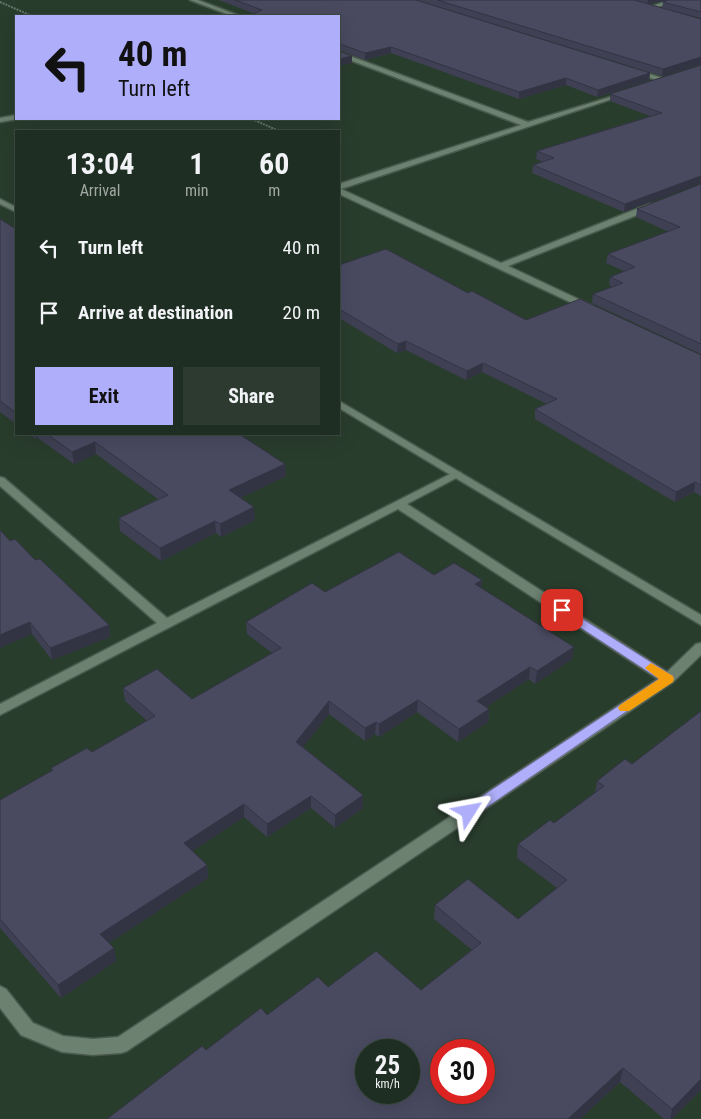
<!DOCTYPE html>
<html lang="en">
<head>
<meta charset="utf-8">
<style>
  body { margin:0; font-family:"Roboto Condensed",sans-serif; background:#2c3a2f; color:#f1f3f6; height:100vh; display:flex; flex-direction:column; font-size:19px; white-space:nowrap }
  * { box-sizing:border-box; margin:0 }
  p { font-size:16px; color:#a1a8a5 }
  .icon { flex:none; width:28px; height:28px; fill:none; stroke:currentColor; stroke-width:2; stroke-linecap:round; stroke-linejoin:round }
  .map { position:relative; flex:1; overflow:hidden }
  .details { position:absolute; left:15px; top:130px; width:325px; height:305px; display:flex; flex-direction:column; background:#1f2e22; border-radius:0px; box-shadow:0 5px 20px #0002,0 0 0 1px #3c4a40 }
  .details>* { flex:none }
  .guide { position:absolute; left:15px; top:15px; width:325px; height:105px; border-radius:0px; box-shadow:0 5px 20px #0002,0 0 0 1px #3c4a40; background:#aeaefb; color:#111; overflow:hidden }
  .speed { position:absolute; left:355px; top:1039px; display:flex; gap:10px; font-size:25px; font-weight:700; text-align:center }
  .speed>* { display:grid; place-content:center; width:65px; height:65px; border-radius:50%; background:#1f2e22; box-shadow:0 5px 20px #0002,0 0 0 1px #3c4a40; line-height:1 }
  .speed small { font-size:12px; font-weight:400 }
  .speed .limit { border:8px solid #d22; background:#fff; color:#111 }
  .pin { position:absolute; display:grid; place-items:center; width:42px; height:42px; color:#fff; margin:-21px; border-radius:10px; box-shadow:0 2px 8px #0006 }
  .me { position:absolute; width:55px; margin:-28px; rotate:56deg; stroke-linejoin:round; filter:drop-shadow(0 0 4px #0008) }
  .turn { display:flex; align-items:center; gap:18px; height:105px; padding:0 20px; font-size:22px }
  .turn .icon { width:65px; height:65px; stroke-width:2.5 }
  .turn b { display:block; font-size:35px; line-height:42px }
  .eta { display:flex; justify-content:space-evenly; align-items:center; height:85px; text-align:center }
  .eta b { font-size:30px; font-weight:700; line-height:35px }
  .action { display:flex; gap:10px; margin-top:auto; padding:10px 20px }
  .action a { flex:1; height:58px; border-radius:0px; background:#aeaefb; color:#111; font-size:20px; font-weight:700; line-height:58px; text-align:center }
  .action a+a { background:#2c3a2f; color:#f1f3f6 }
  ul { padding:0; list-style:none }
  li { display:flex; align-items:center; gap:15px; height:65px; padding:0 20px }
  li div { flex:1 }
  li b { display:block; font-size:19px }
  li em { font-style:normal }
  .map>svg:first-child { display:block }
</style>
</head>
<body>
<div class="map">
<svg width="701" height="1119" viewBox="0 0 701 1119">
  <rect width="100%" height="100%" fill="#293d2d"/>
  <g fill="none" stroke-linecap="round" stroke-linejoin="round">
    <!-- service casing -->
    <g stroke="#49594c" stroke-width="3">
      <path id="service" d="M 16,115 L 18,119 L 0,122 L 0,118 Z"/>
    </g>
    <!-- minor casing -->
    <g stroke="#49594c" stroke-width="3">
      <path id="minor" d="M 190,0 L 198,0 L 240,16 L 232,16 Z
        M 670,0 L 679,0 L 652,9 L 647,8 Z
        M 339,52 L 528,122 L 627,92 L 627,94 L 341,189 L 501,263 L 649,204 L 655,204 L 655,208 L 508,266 L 593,306 L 593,310 L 587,310 L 339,194 L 339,184 L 521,125 L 339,56 Z
        M 634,69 L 665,79 L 666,80 L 663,82 L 632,72 L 632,70 Z
        M 456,471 L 460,472 L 462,474 L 460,476 L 407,504 L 667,672 L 696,644 L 701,643 L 701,655 L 673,682 L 127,1051 L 121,1053 L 93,1055 L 62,1052 L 21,1035 L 0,1008 L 0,986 L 6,989 L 33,1023 L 63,1036 L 93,1039 L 118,1037 L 658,679 L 398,509 L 0,715 L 0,704 L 157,623 L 0,486 L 0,477 L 4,478 L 167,618 Z"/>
    </g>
    <!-- tertiary casing -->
    <g stroke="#49594c" stroke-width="3">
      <path id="tertiary" d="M 0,199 L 16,207 L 16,212 L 0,204 Z
        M 339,401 L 701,615 L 701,625 L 339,408 Z"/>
    </g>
    <!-- path -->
    <path stroke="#67786a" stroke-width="2" stroke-dasharray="2 1" stroke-linecap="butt" d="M 0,2 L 32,16
      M 252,119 L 279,131"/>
    <!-- service -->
    <use href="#service" fill="#6c816f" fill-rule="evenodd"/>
    <!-- minor -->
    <use href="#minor" fill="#6c816f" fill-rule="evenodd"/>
    <!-- tertiary -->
    <use href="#tertiary" fill="#6c816f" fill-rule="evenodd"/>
  </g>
  <!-- wall -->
  <path fill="#3f4053" d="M 219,0 L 415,0 L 650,73 L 649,80 L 597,97 L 566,85 L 519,99 L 391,53 L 365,60 L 340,50 L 255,14 Z
    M 417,0 L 701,0 L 701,18 L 662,8 L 663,2 L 664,1 L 648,4 L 701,19 L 701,64 L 662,76 Z
    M 701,65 L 624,212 L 532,173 L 533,165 L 543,162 L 536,159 L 537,151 L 650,116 L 610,101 L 610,94 Z
    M 701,184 L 701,354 L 592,303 L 593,294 L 612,287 L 609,285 L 610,277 L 624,271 L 606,263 L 608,254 L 669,232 L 636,217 L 637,209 Z
    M 0,219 L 16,229 L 16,424 L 0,412 Z
    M 339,265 L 468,293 L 526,320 L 701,355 L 701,496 L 694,492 L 675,502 L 535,419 L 535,409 L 547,404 L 482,372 L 466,380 L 406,350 L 397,353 L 339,318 Z
    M 29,434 L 239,434 L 285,464 L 286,476 L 240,498 L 255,520 L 221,537 L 216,533 L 161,561 L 120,531 L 119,518 L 158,499 L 96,454 L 74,464 L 38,438 L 36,439 Z
    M 10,541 L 35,560 L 109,625 L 110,637 L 52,660 L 32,634 Z
    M 434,575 L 482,580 L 481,588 L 572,659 L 535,684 L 529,679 L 486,707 L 489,709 L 488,722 L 458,742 L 417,712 L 379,737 L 375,734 L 365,741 L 329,714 L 303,747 L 363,795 L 363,808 L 335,828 L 311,808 L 267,837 L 244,817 L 192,851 L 207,865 L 208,878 L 109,943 L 114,948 L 116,961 L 61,998 L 0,928 L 0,800 L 52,771 L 51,768 L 92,752 L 147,721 L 125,701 L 123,688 L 192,699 L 272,653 L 247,634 L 246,622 L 325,592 Z
    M 701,711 L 701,1090 L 672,1119 L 664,1119 L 620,1082 L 580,1119 L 107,1119 L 206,1050 L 267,1015 L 328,987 L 421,990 L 472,950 L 434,919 L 435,905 L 518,919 L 557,888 L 517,858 L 518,844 L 554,823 L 595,793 L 597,781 L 632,764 Z"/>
  <!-- shaded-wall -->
  <path fill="#333443" d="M 648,0 L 671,0 L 647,4 Z
    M 391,47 L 391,53 L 365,60 L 365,53 Z
    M 352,56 L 352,63 L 339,66 L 339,59 Z
    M 701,57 L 701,64 L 662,76 L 663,69 Z
    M 650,73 L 649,80 L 597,97 L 598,90 Z
    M 566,78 L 566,85 L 519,99 L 519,92 Z
    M 701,176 L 701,183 L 624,212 L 625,204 Z
    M 406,341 L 406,350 L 397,353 L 398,344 Z
    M 483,363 L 482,372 L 466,380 L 467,371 Z
    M 35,434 L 37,434 L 38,438 L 36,439 Z
    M 95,442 L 96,454 L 74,464 L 72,452 Z
    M 285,464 L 286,476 L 230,503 L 229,490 Z
    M 695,482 L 694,492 L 675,502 L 676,492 Z
    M 254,507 L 255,520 L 221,537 L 220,524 Z
    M 215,521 L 216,533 L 161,561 L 160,548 Z
    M 482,580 L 481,592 L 475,584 Z
    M 30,622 L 32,634 L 0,648 L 0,635 Z
    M 109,625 L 110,637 L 52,660 L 50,648 Z
    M 574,647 L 572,659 L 535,684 L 537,671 Z
    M 530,667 L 529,679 L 476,714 L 477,701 Z
    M 418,700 L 417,712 L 379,737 L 379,724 Z
    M 329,701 L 329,714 L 297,755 L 296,742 Z
    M 489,709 L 488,722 L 458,742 L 459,729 Z
    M 376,722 L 375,734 L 365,741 L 365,728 Z
    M 363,795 L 363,808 L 335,828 L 335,815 Z
    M 311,796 L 311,808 L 267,837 L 267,824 Z
    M 244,804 L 244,817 L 185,856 L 184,843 Z
    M 207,865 L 208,878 L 103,947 L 100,934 Z
    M 114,948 L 116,961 L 61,998 L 58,985 Z
    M 623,1068 L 620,1082 L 580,1119 L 568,1119 Z
    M 701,1079 L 701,1090 L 672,1119 L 670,1119 L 672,1109 Z"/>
  <!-- building -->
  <path fill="#494a60" stroke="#333443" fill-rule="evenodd" d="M 235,0 L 416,0 L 650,73 L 598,90 L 566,78 L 519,92 L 391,47 L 365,53 L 340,44 L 339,44 L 339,16 L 249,16 L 262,10 Z
    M 437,0 L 634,0 L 701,19 L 701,57 L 663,69 Z
    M 668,0 L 701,0 L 701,12 L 663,2 Z
    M 339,51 L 352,56 L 339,59 Z
    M 701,65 L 701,176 L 625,204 L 533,165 L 554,158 L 537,151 L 662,113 L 610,94 Z
    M 701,184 L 701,344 L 593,294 L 623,283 L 610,277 L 635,267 L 608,254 L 680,227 L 637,209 Z
    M 0,219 L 16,229 L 16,413 L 0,401 Z
    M 386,249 L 468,293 L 472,291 L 526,320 L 580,299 L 701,355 L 701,485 L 695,482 L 676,492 L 535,409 L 557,399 L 483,363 L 467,371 L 406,341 L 398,344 L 339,309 L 339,265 Z
    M 47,434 L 239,434 L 285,464 L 229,490 L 254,507 L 220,524 L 215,521 L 160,548 L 119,518 L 168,495 L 95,442 L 72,452 Z
    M 0,530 L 10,541 L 15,539 L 35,560 L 40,559 L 109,625 L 50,648 L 30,622 L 0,635 Z
    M 399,552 L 434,575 L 454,563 L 482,580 L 475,584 L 574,647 L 537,671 L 530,667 L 477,701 L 489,709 L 459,729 L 418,700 L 379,724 L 376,722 L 365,728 L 329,701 L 296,742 L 363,795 L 335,815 L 311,796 L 267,824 L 244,804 L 184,843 L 207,865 L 100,934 L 114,948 L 58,985 L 0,919 L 0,800 L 53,770 L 51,768 L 87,748 L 92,752 L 155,716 L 123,688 L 157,669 L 192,699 L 281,648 L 246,622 L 312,583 L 325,592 Z
    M 701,711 L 701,1079 L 672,1109 L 623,1068 L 568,1119 L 107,1119 L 202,1046 L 206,1050 L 261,1008 L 267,1015 L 318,977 L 328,987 L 376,951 L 421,990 L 481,943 L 435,905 L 468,879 L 518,919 L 567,880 L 518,844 L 550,820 L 554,823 L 604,786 L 597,781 L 625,759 L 632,764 ZM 366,1050 L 409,1050 L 409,1092 L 366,1092 ZM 441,1050 L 484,1050 L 484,1092 L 441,1092 Z"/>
  <!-- route -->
  <path fill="#aeaefb" stroke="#7171a3" d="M 562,606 L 673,676 L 674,679 L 474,816 L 469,817 L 464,816 L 462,812 L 464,808 L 659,679 L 558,613 L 556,610 L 558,607 Z"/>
  <!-- slow -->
  <path fill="#f59e0b" d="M 651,663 L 673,676 L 674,679 L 673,682 L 629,711 L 620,711 L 618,708 L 620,705 L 659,679 L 645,668 Z"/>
</svg>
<div class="speed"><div>25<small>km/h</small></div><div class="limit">30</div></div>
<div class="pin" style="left:562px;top:610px;background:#d93025"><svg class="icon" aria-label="arrive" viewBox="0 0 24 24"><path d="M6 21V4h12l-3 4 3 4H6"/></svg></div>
<svg class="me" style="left:469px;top:812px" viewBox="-20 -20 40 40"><path d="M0-17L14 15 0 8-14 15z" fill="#aeaefb" stroke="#fff" stroke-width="4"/></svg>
<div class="guide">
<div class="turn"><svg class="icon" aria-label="left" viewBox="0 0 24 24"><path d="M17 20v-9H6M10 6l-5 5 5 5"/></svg><div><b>40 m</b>Turn left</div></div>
</div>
<section class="details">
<div class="eta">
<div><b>13:04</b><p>Arrival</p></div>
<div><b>1</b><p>min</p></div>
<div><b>60</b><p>m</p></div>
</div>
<ul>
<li><svg class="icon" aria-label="left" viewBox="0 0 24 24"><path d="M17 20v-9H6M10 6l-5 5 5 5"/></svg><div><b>Turn left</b></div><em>40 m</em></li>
<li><svg class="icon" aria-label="arrive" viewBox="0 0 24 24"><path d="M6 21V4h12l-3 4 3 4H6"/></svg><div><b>Arrive at destination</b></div><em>20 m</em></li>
</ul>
<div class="action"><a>Exit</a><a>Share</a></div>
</section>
</div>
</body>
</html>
